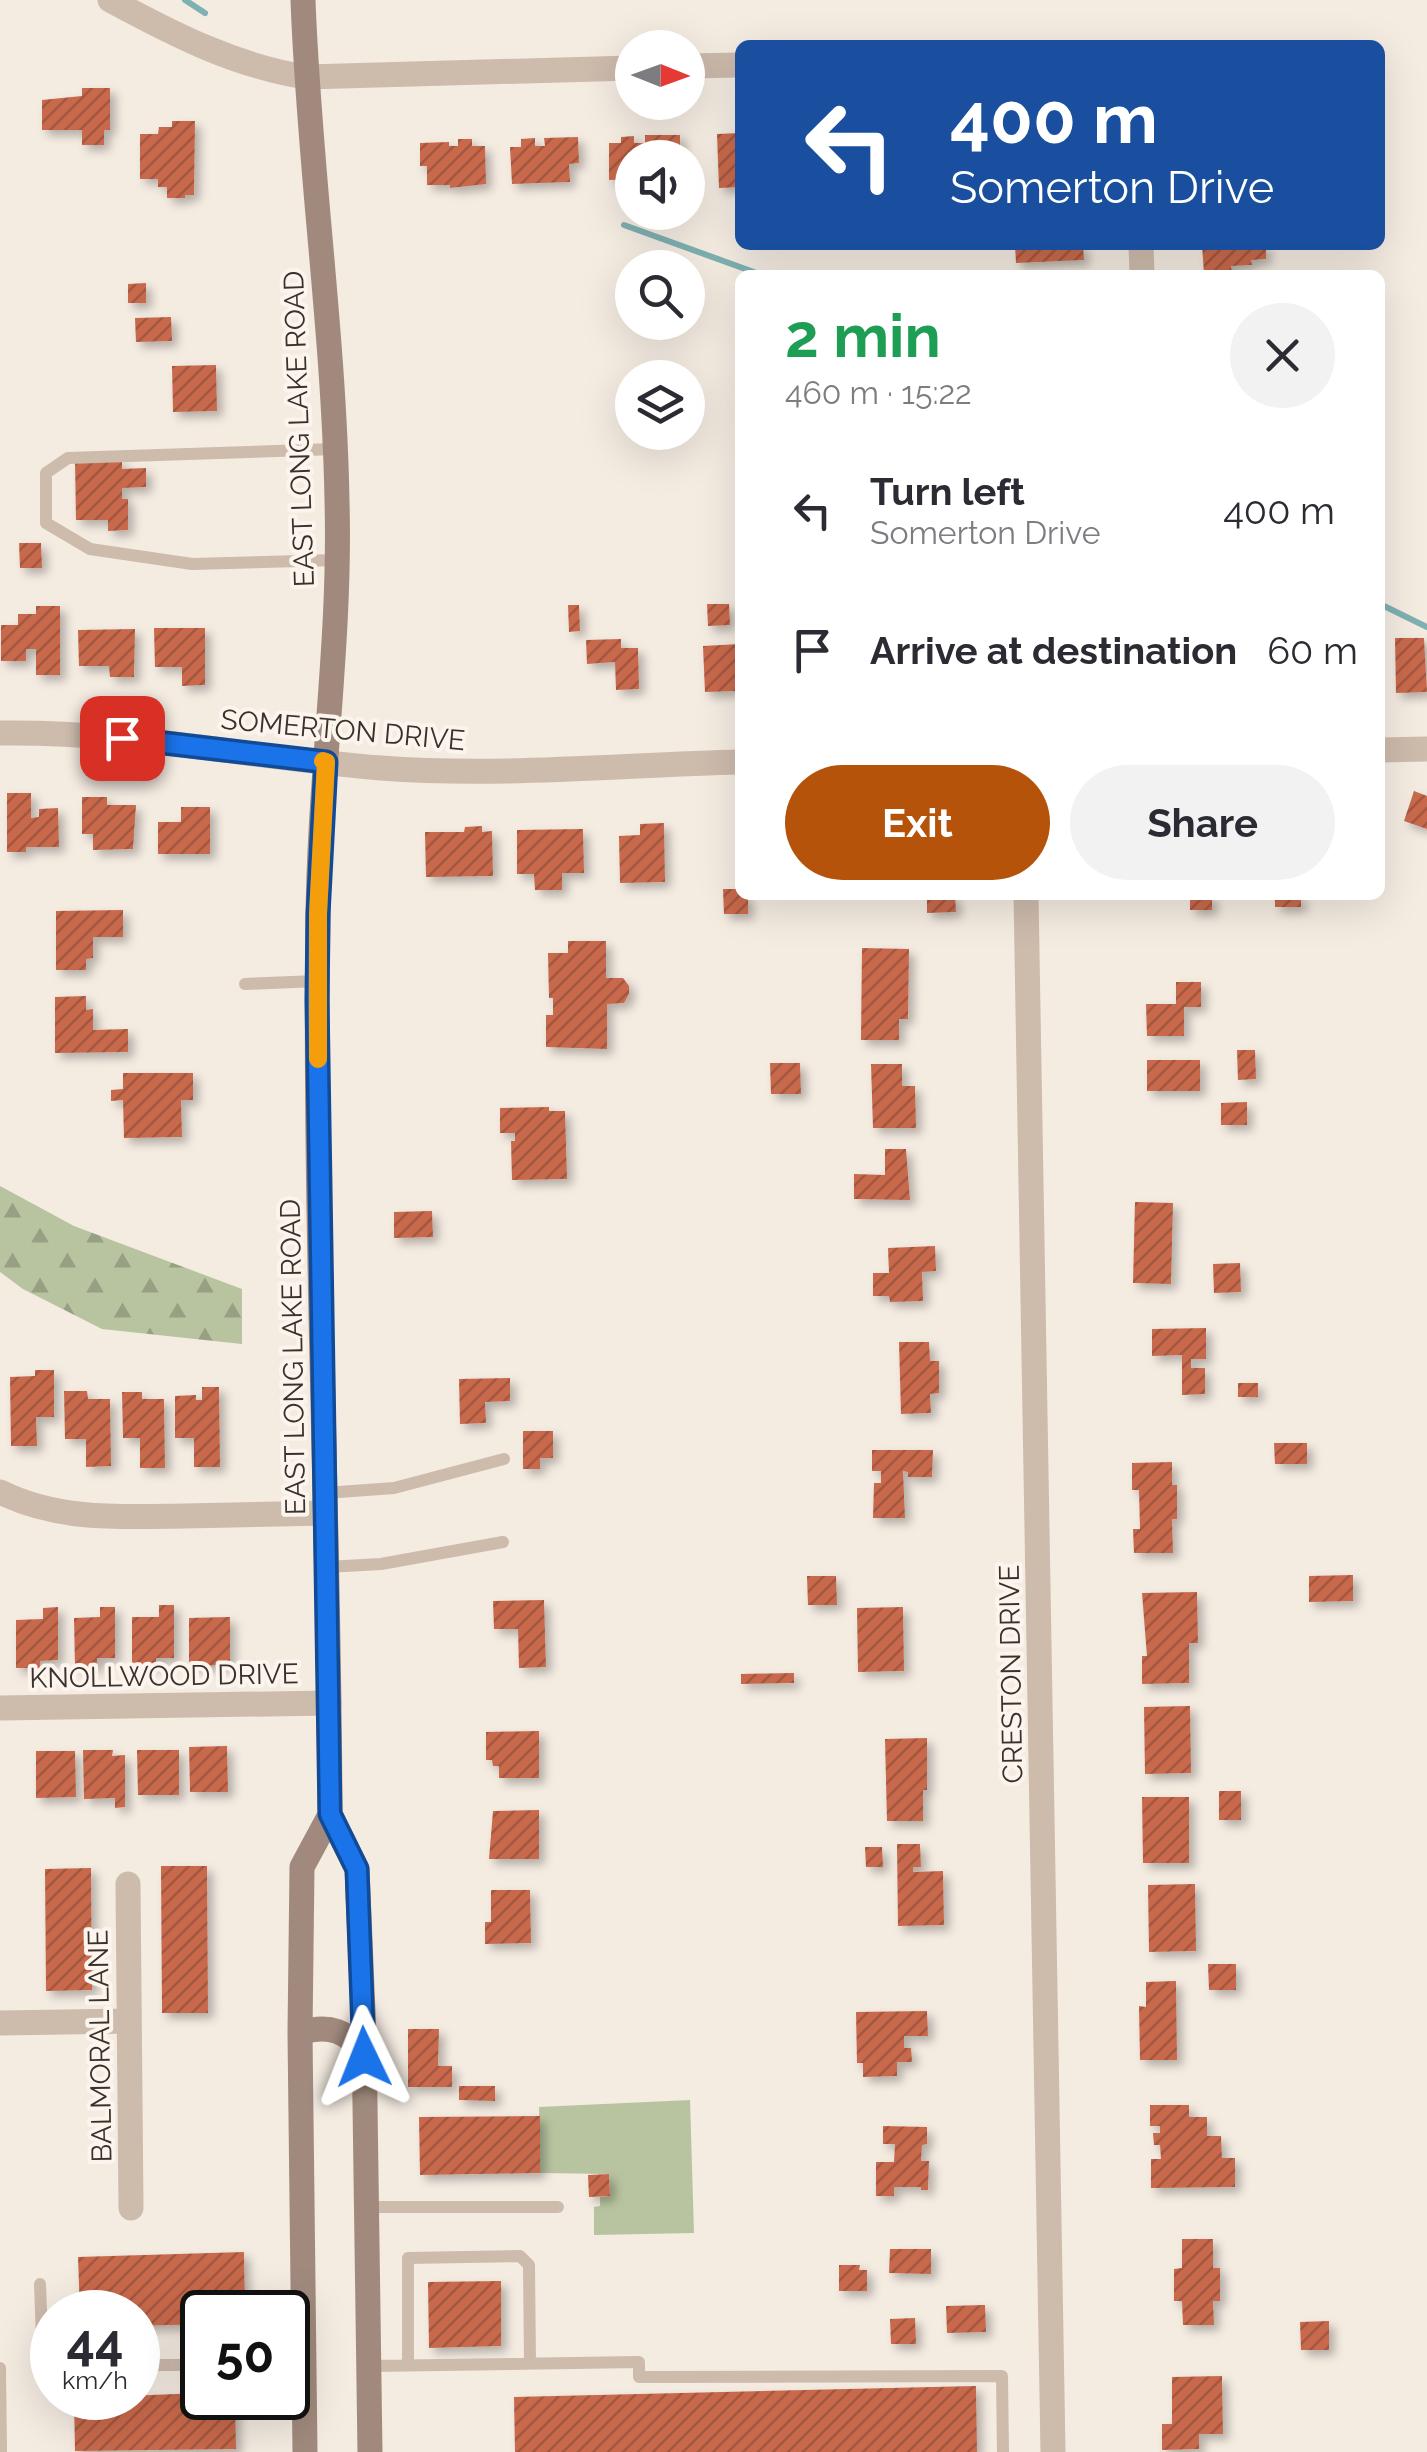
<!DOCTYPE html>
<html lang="en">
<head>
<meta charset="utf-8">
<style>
  body { margin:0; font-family:Raleway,sans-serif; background:#f2f2f3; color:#2b2b33; height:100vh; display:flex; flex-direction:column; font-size:38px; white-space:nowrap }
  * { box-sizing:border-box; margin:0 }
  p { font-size:32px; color:#7c7c81 }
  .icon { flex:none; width:55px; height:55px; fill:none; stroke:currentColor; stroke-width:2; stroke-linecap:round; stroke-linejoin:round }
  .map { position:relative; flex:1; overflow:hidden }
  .details { position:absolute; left:735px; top:270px; width:650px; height:630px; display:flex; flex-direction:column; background:#fff; border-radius:15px; box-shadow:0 10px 40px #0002 }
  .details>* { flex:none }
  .guide { position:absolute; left:735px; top:40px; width:650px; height:210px; border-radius:15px; box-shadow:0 10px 40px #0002; background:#1a4fa0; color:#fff; overflow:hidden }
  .needle { width:65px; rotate:91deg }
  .tools { position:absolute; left:615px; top:30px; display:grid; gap:20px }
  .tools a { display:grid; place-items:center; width:90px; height:90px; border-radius:50%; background:#fff; box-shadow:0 10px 40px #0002; font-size:50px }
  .speed { position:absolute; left:30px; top:2290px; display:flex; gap:20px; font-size:50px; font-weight:700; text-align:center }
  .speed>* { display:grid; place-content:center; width:130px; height:130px; border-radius:50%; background:#fff; box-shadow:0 10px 40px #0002; line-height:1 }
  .speed small { font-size:25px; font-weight:400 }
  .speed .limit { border:5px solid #111; border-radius:15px; background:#fff; color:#111 }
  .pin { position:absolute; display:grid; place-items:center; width:85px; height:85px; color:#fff; margin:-42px; border-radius:20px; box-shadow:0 5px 15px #0006 }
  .me { position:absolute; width:110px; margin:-55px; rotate:358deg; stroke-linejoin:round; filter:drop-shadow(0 0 8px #0008) }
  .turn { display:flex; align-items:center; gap:35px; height:210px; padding:0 50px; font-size:45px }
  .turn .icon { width:130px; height:130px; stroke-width:2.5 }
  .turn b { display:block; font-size:70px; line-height:85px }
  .round { display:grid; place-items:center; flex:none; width:105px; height:105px; border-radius:52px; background:#f2f2f3 }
  .head { display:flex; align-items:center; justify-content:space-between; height:170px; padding:0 50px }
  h1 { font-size:60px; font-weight:700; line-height:75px; color:#1e9e55 }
  .cta { display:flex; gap:20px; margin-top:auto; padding:20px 50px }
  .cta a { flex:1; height:115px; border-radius:60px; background:#b45309; color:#fff; font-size:40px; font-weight:700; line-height:115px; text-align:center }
  .cta a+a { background:#f2f2f3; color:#2b2b33 }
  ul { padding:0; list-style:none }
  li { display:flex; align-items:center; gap:30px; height:140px; padding:0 50px }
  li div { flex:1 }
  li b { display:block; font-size:38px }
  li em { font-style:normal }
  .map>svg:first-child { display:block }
</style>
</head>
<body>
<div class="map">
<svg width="1427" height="2452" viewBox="0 0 1427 2452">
  <defs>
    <pattern id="forest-firs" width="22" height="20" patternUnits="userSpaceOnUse" patternTransform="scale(2.5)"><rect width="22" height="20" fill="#b8c4a0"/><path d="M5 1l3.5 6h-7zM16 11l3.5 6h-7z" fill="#97a083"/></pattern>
    <pattern id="building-hatch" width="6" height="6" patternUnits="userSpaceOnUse" patternTransform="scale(2.5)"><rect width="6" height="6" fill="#c8694b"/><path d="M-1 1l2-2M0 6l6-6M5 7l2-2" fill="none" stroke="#a4573f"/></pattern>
    <filter id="shadow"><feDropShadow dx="5.5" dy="5.5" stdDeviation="5" flood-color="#0004"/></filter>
  </defs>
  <rect width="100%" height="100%" fill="#f4ebe1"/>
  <!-- forest -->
  <path fill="url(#forest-firs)" d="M 0,1186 L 74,1226 L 242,1289 L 242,1344 L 102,1329 L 23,1289 L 0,1272 Z"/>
  <!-- park -->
  <path fill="#b8c4a0" d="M 690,2100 L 694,2233 L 594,2235 L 594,2207 L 600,2206 L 600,2197 L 610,2196 L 609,2174 L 540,2173 L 539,2107 Z"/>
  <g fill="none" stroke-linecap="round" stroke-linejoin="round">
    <!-- stream -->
    <path stroke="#7fb0b2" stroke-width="6" d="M 185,0 L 205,13
      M 624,225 L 762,275
      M 1380,604 L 1427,627"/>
  </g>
  <!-- building -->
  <path fill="url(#building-hatch)" filter="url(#shadow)" d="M 82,88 L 110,88 L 110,130 L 104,130 L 104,145 L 82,145 L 82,130 L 42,130 L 42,100 L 82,96 Z
    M 172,121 L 195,121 L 194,195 L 185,195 L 185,198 L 167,198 L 167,187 L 158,187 L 158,179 L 140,179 L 140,134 L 158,134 L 159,127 L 172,127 Z
    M 740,133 L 740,187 L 719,188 L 717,134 Z
    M 645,135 L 680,135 L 680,158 L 632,158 L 632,179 L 609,180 L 609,143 L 621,143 L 621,137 L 634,136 L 634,143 L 645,143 Z
    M 578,137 L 579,163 L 569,164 L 570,182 L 512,184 L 510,147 L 521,147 L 521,139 L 535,138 L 535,146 L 545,146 L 544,138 Z
    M 458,139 L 472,139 L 472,146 L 485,146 L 486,184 L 450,188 L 450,185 L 427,185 L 427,166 L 420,166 L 420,143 L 449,142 L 449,146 L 458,146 Z
    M 1015,245 L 1083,245 L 1084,260 L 1016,263 Z
    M 1202,245 L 1266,245 L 1266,259 L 1251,260 L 1252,265 L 1231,266 L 1232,272 L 1204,273 Z
    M 146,283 L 146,303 L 128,303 L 128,284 Z
    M 171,317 L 172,341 L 136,342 L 135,318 Z
    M 216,365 L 217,411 L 173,412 L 172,366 Z
    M 75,460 L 122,460 L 122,469 L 146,468 L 146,487 L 122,488 L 122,499 L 128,499 L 128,530 L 108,531 L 108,520 L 76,520 Z
    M 19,543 L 41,543 L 42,568 L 20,568 Z
    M 707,604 L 729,604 L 730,625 L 708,626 Z
    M 568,605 L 579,605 L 580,631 L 569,632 Z
    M 36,606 L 60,606 L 60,675 L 36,675 L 36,649 L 26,649 L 26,661 L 1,661 L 1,625 L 18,625 L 18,614 L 36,614 Z
    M 154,628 L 205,628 L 205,685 L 182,686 L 182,667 L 155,667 Z
    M 135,629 L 134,677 L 110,677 L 109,666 L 79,666 L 78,630 Z
    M 1395,638 L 1424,638 L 1427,692 L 1396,693 Z
    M 621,639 L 621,648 L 638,648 L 639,689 L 616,690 L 615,662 L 587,664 L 586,640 Z
    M 740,644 L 740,684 L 736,684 L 736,691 L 705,692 L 703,646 Z
    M 1414,791 L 1427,796 L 1427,829 L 1404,821 Z
    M 7,793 L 31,793 L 31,818 L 39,817 L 39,809 L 58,808 L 59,847 L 26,847 L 26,852 L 7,852 Z
    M 82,797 L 107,797 L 107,805 L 136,805 L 133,849 L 93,850 L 93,834 L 82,834 Z
    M 181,807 L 210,807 L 210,854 L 158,854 L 158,822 L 181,822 Z
    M 664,823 L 665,882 L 620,883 L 619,836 L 640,835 L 640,824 Z
    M 482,826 L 482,832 L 492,831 L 493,876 L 426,877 L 425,832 L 464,832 L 465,827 Z
    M 583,829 L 584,873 L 562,873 L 562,890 L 535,890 L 534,874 L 517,874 L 517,830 Z
    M 723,889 L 740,889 L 740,895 L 748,895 L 748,914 L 724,914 Z
    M 927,895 L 955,895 L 956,912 L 927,913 Z
    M 1190,895 L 1212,895 L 1212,910 L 1190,910 Z
    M 1275,895 L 1301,895 L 1301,907 L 1275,907 Z
    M 123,910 L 123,937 L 93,937 L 93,958 L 86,959 L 86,970 L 56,970 L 56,911 Z
    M 568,941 L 606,941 L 606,978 L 623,978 L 629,986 L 629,994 L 624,1003 L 607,1004 L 607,1049 L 546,1047 L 546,1015 L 553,1015 L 553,998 L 549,998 L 548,953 L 568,953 Z
    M 862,948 L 909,949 L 908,1019 L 899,1019 L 899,1040 L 861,1040 Z
    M 1176,982 L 1201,982 L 1201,1007 L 1184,1007 L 1184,1036 L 1147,1036 L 1146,1004 L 1176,1004 Z
    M 86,996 L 86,1010 L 93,1009 L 93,1030 L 128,1029 L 128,1052 L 55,1053 L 55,997 Z
    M 1237,1050 L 1255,1050 L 1256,1079 L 1238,1080 Z
    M 1147,1060 L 1200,1060 L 1200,1091 L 1147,1091 Z
    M 770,1063 L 800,1063 L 801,1094 L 771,1094 Z
    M 871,1064 L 902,1064 L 902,1086 L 915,1086 L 916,1128 L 873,1128 Z
    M 123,1073 L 193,1073 L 193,1100 L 181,1100 L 182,1137 L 124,1138 L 123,1100 L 111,1101 L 111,1090 L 123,1089 Z
    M 1247,1102 L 1247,1125 L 1221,1125 L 1221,1103 Z
    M 549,1107 L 549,1111 L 565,1111 L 567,1179 L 512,1180 L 511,1141 L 515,1141 L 515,1133 L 500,1133 L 500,1108 Z
    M 885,1149 L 906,1149 L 910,1200 L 854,1199 L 854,1174 L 885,1175 Z
    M 1135,1202 L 1173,1203 L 1171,1284 L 1133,1283 Z
    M 432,1211 L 433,1237 L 394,1238 L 394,1212 Z
    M 935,1246 L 936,1271 L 922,1272 L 923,1301 L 890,1302 L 889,1296 L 873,1296 L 873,1273 L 889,1273 L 888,1248 Z
    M 1240,1263 L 1241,1292 L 1214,1293 L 1213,1264 Z
    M 1206,1328 L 1206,1359 L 1191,1359 L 1191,1368 L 1205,1368 L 1205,1394 L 1182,1395 L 1182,1355 L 1152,1356 L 1152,1329 Z
    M 899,1342 L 929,1342 L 930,1361 L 939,1361 L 939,1393 L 930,1394 L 931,1413 L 901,1414 Z
    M 35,1370 L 54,1370 L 54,1417 L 36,1417 L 37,1446 L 11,1446 L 10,1377 L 35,1376 Z
    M 510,1378 L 510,1401 L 485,1402 L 486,1423 L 460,1424 L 459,1379 Z
    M 1238,1383 L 1258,1383 L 1258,1397 L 1238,1397 Z
    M 202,1387 L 219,1387 L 220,1467 L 194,1467 L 194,1438 L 175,1438 L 175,1396 L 196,1395 L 196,1400 L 202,1400 Z
    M 64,1391 L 87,1391 L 88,1399 L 110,1399 L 111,1466 L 86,1467 L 86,1439 L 65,1439 Z
    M 122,1392 L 142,1392 L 142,1399 L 164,1399 L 165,1468 L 140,1468 L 140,1438 L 123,1438 Z
    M 523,1431 L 553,1431 L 553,1458 L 540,1458 L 540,1469 L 523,1469 Z
    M 1274,1443 L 1307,1443 L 1307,1464 L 1275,1464 Z
    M 872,1450 L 933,1450 L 932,1477 L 908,1477 L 908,1472 L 903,1471 L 905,1518 L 873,1518 L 874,1483 L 881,1483 L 881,1471 L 872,1471 Z
    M 1172,1462 L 1172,1485 L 1177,1485 L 1177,1519 L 1172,1519 L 1173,1553 L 1134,1553 L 1133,1529 L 1140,1529 L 1139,1490 L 1132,1490 L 1132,1463 Z
    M 1353,1575 L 1353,1601 L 1309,1602 L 1309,1576 Z
    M 807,1576 L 836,1576 L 837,1605 L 808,1605 Z
    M 1197,1592 L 1198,1643 L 1189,1643 L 1189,1683 L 1142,1684 L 1142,1656 L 1147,1656 L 1142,1593 Z
    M 544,1600 L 546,1667 L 519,1668 L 518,1629 L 494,1629 L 493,1601 Z
    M 159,1605 L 174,1605 L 174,1658 L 156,1658 L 156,1665 L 132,1665 L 132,1617 L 159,1617 Z
    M 58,1607 L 58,1660 L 40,1661 L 40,1668 L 16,1668 L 16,1620 L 43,1619 L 43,1608 Z
    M 100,1607 L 115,1607 L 115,1658 L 97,1658 L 97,1667 L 75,1667 L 74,1618 L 100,1617 Z
    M 903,1607 L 904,1671 L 858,1672 L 857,1608 Z
    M 230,1617 L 230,1665 L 189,1666 L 189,1618 Z
    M 794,1673 L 794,1683 L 741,1684 L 741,1674 Z
    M 1190,1706 L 1191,1773 L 1145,1774 L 1144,1707 Z
    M 539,1731 L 539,1778 L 499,1778 L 499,1766 L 493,1766 L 492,1760 L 486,1760 L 486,1732 Z
    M 927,1738 L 927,1790 L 923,1790 L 923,1821 L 887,1821 L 885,1739 Z
    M 227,1746 L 228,1792 L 190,1792 L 189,1747 Z
    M 83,1750 L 113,1750 L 112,1756 L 125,1755 L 125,1807 L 115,1808 L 115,1798 L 84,1799 Z
    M 137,1750 L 179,1750 L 179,1795 L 138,1795 Z
    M 36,1751 L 75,1751 L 76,1797 L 36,1798 Z
    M 1219,1791 L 1241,1791 L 1241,1820 L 1219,1820 Z
    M 1142,1797 L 1189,1797 L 1189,1863 L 1143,1863 Z
    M 539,1810 L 539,1859 L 489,1859 L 493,1811 Z
    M 897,1844 L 920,1844 L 921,1867 L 913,1867 L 913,1872 L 943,1871 L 944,1925 L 898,1926 Z
    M 865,1847 L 882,1847 L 883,1867 L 866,1867 Z
    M 161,1866 L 207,1866 L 208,2013 L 162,2013 Z
    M 91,1868 L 92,1990 L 46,1991 L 45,1869 Z
    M 1195,1884 L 1196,1951 L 1149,1952 L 1148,1885 Z
    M 491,1890 L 530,1890 L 531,1943 L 485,1944 L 485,1922 L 491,1922 Z
    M 1208,1964 L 1236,1964 L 1236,1990 L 1209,1990 Z
    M 1176,1981 L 1177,2060 L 1140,2060 L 1139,2006 L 1146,2007 L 1146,1982 Z
    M 927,2011 L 928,2036 L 904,2036 L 904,2048 L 911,2048 L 912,2062 L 897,2062 L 897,2076 L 863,2077 L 863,2063 L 857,2063 L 856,2012 Z
    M 408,2029 L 439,2029 L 438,2066 L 452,2066 L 452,2087 L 408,2087 Z
    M 459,2086 L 495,2086 L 495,2101 L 459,2100 Z
    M 1150,2105 L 1189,2105 L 1189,2117 L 1207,2117 L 1207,2136 L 1221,2136 L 1222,2158 L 1235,2158 L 1235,2187 L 1151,2188 L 1151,2159 L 1161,2159 L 1160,2145 L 1154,2145 L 1153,2133 L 1160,2133 L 1160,2126 L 1150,2126 Z
    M 540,2116 L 540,2173 L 420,2175 L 419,2117 Z
    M 883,2126 L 927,2127 L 927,2144 L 922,2145 L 921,2161 L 929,2161 L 928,2190 L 921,2190 L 921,2187 L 894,2187 L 894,2196 L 876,2196 L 876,2162 L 894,2162 L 895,2144 L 883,2144 Z
    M 609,2174 L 610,2196 L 589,2197 L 588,2175 Z
    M 1182,2239 L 1213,2239 L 1213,2268 L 1220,2268 L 1220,2301 L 1213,2301 L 1214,2325 L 1183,2325 L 1182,2301 L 1174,2301 L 1174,2269 L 1182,2268 Z
    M 890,2249 L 931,2249 L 931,2274 L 889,2273 Z
    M 244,2252 L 245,2312 L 202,2312 L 202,2324 L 138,2326 L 138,2312 L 80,2312 L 78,2257 Z
    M 839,2265 L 860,2265 L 859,2270 L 867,2270 L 867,2291 L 839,2291 Z
    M 501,2281 L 501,2346 L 429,2348 L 428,2282 Z
    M 985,2305 L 986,2332 L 947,2333 L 946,2306 Z
    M 915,2318 L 916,2344 L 891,2344 L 890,2319 Z
    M 1329,2321 L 1329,2350 L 1301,2350 L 1300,2322 Z
    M 1222,2376 L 1223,2434 L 1199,2434 L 1199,2449 L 1162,2450 L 1162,2424 L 1172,2424 L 1172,2377 Z
    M 976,2386 L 977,2452 L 515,2452 L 514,2397 Z
    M 202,2393 L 202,2398 L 235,2398 L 236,2449 L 75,2451 L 74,2398 Z"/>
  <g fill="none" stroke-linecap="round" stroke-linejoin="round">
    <!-- lane -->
    <path stroke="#cdbbac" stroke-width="12" d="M 336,449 L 68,458 L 46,473 L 46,523 L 90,549 L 192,564 L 337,560
      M 245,984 L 317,981
      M 325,1493 L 394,1488 L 504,1459
      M 326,1567 L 381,1564 L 503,1542
      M 366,2207 L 558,2207
      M 40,2284 L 43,2365 L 52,2365
      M 408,2364 L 408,2258 L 520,2256 L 529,2265 L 530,2363
      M 138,2365 L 202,2365
      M 369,2366 L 639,2362 L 639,2377 L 1002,2376 L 1003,2452
      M 0,2368 L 1,2452"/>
    <!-- street -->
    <path stroke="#cdbbac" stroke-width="25" d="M 110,0 C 173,34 235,66 306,77 L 632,68
      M 688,66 L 740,65
      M 1141,245 L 1142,275
      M 0,733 C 128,731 254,758 381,768 C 500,777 620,765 740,762
      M 1380,750 L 1427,749
      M 1026,895 L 1053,2452
      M 0,1492 C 58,1521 122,1517 184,1516 C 231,1515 278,1514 325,1513
      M 0,1708 L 329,1703
      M 128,1884 L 131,2208
      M 0,2023 L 129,2021"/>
    <!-- secondary -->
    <path stroke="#a18a7d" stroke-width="25" d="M 303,0 C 309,167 334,333 337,501 C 341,641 319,780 318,920 C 314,1218 329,1516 330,1815 L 357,1869 L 364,2035 L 370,2452
      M 300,2033 C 328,2024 350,2030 364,2057
      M 305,2452 L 300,2033 L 302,1867 L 330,1815"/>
  </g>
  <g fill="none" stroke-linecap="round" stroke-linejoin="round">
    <!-- route casing -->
    <g stroke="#114b97" stroke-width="25">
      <path id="route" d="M 122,738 L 326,762 L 318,914 L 317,1000 L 330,1814 L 357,1869 L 364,2057"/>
    </g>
    <!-- route -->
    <use href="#route" stroke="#1a73e8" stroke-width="18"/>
    <!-- slow -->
    <path stroke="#f59e0b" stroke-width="18" d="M 318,1059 L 318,914 L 326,762 L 323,761"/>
  </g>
  <g text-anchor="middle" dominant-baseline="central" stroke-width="8" stroke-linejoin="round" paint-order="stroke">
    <!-- street labels -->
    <g font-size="28" fill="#3b302b" stroke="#fbf5ee">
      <text transform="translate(299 429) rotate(-92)">EAST LONG LAKE ROAD</text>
      <text transform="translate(343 730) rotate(5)">SOMERTON DRIVE</text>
      <text transform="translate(293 1357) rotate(-91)">EAST LONG LAKE ROAD</text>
      <text transform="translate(1011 1674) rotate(-91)">CRESTON DRIVE</text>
      <text transform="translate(164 1676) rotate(-1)">KNOLLWOOD DRIVE</text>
      <text transform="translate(100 2046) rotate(-91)">BALMORAL LANE</text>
    </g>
  </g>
</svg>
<div class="tools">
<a><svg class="needle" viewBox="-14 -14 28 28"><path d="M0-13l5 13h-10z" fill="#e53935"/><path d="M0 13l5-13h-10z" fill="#7c7c81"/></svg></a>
<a><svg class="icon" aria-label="sound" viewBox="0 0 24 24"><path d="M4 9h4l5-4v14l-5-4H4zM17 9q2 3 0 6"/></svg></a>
<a><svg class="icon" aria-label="search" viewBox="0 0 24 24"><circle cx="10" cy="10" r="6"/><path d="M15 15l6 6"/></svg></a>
<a><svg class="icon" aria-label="layers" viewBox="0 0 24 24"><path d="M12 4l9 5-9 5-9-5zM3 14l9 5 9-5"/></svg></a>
</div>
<div class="speed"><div>44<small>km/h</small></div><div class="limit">50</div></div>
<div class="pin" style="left:122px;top:738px;background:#d93025"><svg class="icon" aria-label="arrive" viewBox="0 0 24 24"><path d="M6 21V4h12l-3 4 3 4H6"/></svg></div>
<svg class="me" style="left:364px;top:2057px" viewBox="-20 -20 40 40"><path d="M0-17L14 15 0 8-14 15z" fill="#1a73e8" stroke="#fff" stroke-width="4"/></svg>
<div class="guide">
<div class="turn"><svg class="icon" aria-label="left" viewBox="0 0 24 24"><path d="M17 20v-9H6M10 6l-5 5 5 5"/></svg><div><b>400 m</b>Somerton Drive</div></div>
</div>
<section class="details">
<div class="head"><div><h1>2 min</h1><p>460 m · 15:22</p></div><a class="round"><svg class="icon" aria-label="close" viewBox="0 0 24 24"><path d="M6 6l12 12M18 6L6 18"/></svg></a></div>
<ul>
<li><svg class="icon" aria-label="left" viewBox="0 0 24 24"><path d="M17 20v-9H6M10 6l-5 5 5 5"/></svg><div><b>Turn left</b><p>Somerton Drive</p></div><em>400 m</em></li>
<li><svg class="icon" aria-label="arrive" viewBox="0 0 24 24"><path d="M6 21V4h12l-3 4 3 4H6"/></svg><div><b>Arrive at destination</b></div><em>60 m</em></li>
</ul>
<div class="cta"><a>Exit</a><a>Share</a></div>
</section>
</div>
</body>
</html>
